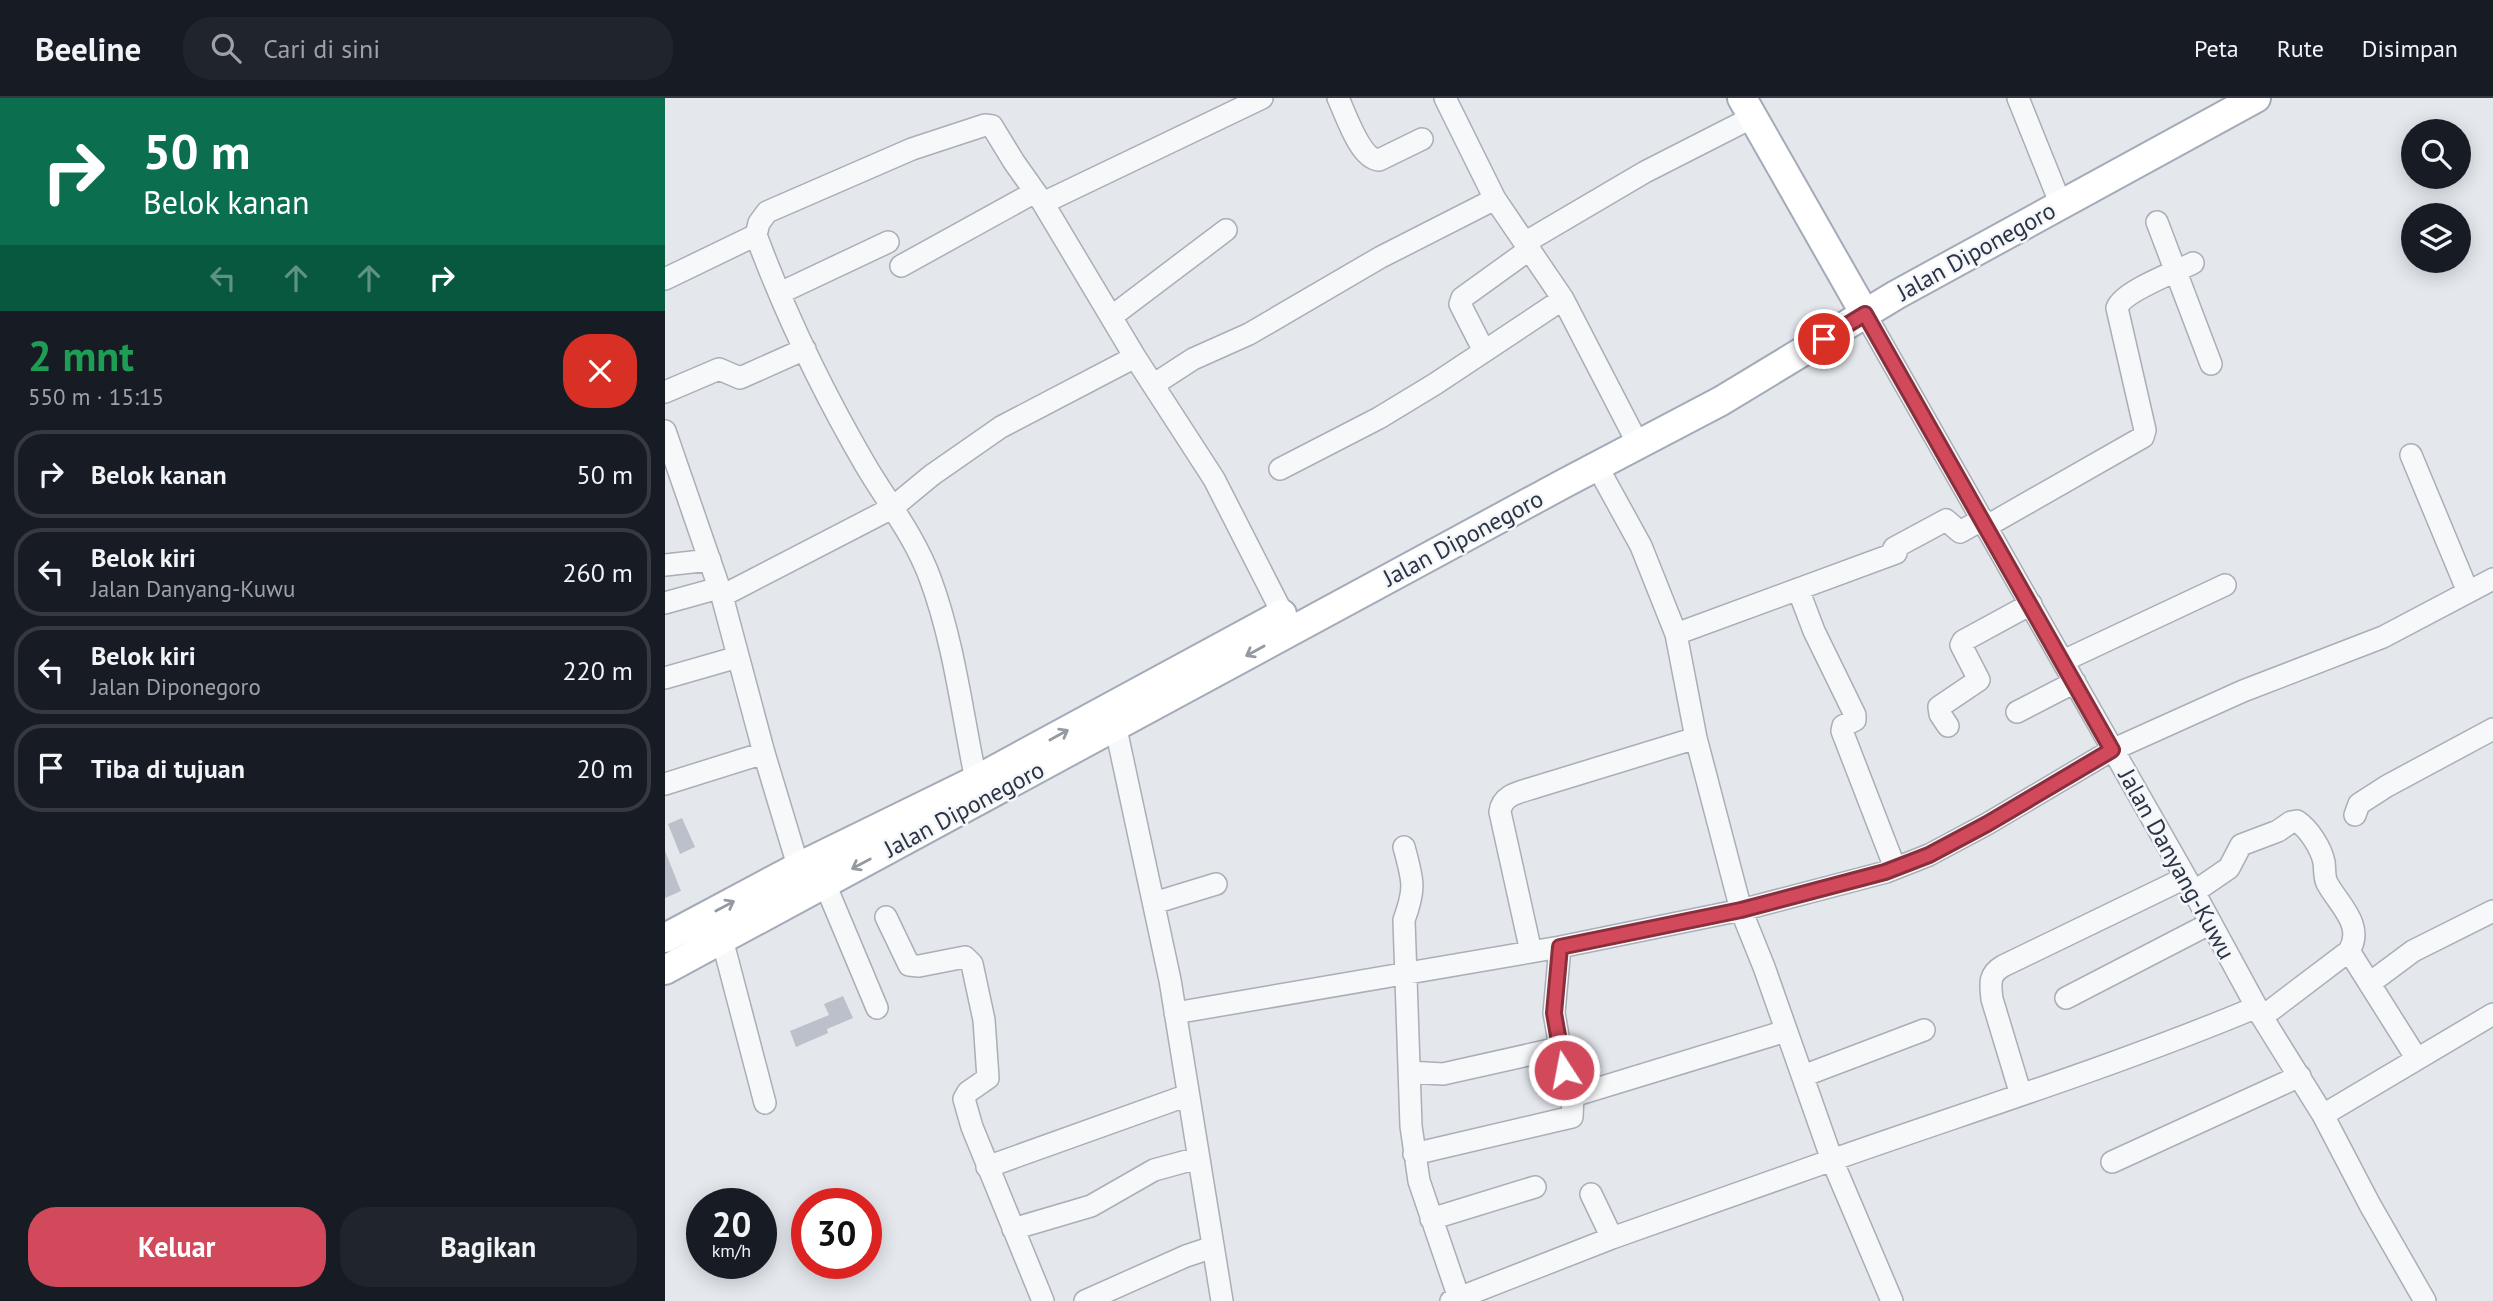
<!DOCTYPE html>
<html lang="id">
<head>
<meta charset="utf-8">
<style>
  body { margin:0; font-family:"PT Sans",sans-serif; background:#20242c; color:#f1f3f6; height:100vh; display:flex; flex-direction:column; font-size:26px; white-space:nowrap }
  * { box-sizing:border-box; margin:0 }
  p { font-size:23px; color:#9ea1a6 }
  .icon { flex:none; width:38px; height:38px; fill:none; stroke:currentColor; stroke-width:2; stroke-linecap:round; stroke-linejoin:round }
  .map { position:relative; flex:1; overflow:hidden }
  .side { display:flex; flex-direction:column; background:#171b24; width:665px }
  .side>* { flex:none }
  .banner { background:#0b6e4f; color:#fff; overflow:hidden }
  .controls { position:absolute; left:1736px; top:21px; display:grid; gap:14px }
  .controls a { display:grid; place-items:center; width:70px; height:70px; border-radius:50%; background:#171b24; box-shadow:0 4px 18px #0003; font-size:35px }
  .speed { position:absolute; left:21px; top:1090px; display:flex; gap:14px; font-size:35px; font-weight:700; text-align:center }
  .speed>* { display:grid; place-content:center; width:91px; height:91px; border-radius:50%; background:#171b24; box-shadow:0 4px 18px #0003; line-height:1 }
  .speed small { font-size:18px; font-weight:400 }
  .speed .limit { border:10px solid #d22; background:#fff; color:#111 }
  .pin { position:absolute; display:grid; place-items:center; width:60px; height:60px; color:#fff; margin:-30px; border:4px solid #fff; border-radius:50%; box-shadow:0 2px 7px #0007 }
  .me { position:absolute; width:77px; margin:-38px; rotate:349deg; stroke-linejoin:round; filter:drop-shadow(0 0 5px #0008) }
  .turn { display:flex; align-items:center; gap:24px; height:147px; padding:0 28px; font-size:32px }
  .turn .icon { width:91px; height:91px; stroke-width:2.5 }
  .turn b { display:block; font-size:49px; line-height:60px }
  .lanes { display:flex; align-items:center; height:66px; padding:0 28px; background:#0003; justify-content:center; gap:35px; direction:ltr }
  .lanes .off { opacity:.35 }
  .round { display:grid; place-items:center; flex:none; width:74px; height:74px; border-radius:28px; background:#20242c }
  .headline { display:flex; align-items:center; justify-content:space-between; height:119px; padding:0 28px }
  h1 { font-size:42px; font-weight:800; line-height:52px; color:#1e9e55 }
  .button { display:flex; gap:14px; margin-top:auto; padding:14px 28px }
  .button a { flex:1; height:80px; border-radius:28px; background:#d1495b; color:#fff; font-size:28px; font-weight:800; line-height:80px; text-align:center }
  .button a+a { background:#20242c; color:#f1f3f6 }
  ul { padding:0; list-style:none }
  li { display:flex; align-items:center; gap:21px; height:88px; margin:0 14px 10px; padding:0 14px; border:4px solid #363941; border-radius:28px }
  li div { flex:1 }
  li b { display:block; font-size:26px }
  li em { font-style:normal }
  header { display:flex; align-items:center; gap:42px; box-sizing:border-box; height:98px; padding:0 35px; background:#171b24; border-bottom:2px solid #363941 }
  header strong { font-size:33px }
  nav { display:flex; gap:38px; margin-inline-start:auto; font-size:24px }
  .search { width:490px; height:63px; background:#20242c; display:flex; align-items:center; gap:18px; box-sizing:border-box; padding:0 24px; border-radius:28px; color:#9ea1a6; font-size:26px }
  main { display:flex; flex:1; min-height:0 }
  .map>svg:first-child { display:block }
</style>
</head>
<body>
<header>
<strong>Beeline</strong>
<div class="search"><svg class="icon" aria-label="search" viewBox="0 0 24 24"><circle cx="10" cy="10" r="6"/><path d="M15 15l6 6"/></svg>Cari di sini</div>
<nav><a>Peta</a><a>Rute</a><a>Disimpan</a></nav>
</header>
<main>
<section class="side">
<div class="banner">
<div class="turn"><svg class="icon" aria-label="right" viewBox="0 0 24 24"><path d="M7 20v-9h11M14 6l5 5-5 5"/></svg><div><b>50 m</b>Belok kanan</div></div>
<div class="lanes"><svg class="icon off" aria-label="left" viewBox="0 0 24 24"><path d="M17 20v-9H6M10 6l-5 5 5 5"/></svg><svg class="icon off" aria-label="ahead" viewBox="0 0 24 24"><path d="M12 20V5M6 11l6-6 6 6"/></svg><svg class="icon off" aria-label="ahead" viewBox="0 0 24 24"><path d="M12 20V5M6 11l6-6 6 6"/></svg><svg class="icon" aria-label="right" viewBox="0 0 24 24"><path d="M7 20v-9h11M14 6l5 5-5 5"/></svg></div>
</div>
<div class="headline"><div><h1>2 mnt</h1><p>550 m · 15:15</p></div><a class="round" style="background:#d93025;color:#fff"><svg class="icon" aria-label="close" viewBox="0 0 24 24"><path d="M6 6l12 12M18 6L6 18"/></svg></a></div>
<ul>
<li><svg class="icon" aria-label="right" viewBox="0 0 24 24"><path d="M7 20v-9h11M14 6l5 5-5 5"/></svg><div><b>Belok kanan</b></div><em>50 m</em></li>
<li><svg class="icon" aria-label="left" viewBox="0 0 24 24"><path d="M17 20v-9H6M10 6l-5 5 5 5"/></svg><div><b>Belok kiri</b><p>Jalan Danyang-Kuwu</p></div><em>260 m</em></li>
<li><svg class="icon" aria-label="left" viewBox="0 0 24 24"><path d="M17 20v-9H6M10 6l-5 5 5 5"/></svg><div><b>Belok kiri</b><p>Jalan Diponegoro</p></div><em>220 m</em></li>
<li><svg class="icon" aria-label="arrive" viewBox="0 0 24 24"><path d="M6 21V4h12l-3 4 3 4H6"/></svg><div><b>Tiba di tujuan</b></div><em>20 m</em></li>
</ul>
<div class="button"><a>Keluar</a><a>Bagikan</a></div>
</section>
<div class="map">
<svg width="1828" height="1203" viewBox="0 0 1828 1203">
  <rect width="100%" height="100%" fill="#e4e7ec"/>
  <!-- building -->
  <path fill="#bbc0ca" d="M 17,720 L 30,749 L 15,756 L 3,726 Z
    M 0,753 L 16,793 L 0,800 Z
    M 178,898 L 188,920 L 162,931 L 163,935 L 131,949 L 125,933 L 164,917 L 159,906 Z"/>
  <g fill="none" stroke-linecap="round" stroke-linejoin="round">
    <!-- minor casing -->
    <g stroke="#a9aeb7" stroke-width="24">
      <path id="minor" d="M 673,0 C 681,17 695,61 714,62 L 757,41
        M 780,0 L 830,101 L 898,201 L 973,346
        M 1353,0 L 1396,107
        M 378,105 L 597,0
        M 1492,124 L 1546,266
        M 91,137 L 94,125 L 102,114 L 247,51 L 320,27 L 327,28 L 349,64 L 378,105 L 470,259 L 549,381 L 624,528
        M 861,144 L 980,74 L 1088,19
        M 236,168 L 370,94
        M 0,181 L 91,137 C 120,215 159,296 201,368 C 223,405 250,439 265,480 C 289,544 297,615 311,682
        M 115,195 L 223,144
        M 1200,216 L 1529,794 L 1597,919 L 1658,1017 L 1705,1107 L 1760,1203
        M 446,219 L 561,132
        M 819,253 L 795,206 L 797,200 L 865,151
        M 488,287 L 528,261 L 584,236 L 716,159 L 830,101
        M 0,294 L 54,271 L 75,280 L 140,251
        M 0,333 L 57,498 L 99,655 L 137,781
        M 1746,357 L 1803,494
        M 932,368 L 976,448 L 1011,536 L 1031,640 L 1076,812 L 1099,869 L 1167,1062 C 1309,1012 1453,967 1592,909
        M 615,371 L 714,320 L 770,286 L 898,201
        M 1322,428 L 1478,339 L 1480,332 L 1477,319 L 1452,210 C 1458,193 1511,174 1528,165
        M 1229,450 L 1281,422 L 1295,434 L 1318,421
        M 0,467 L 45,462
        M 1133,491 L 1149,533 L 1190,617 L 1190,622 L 1178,628 L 1177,633 L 1230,770
        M 57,498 L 227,410 L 267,377 L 336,329 L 470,259
        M 0,505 L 54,490
        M 1011,536 L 1231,455
        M 1398,563 L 1560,487
        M 0,580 L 73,559
        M 1352,614 L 1410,584
        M 448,617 L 505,882 L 557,1203
        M 1283,628 L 1275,616 L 1274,609 L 1314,582 L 1296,547 L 1298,543 L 1366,506
        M 0,686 L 99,655
        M 1690,717 L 1694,706 L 1722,688 L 1828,631
        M 739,749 C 748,783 751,789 739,822 L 746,1028 L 754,1083 L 795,1203
        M 160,786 L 212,910
        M 1529,794 L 1564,770 L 1576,747 L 1613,733 L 1626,724 L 1632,723 C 1644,731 1656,750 1659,764 C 1660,771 1659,779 1662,785 C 1673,806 1700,827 1684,853 L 1597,919
        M 489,805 L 551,786
        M 221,819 L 244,867 L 254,868 L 300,859 L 307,866 L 319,922 L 323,980 L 303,994 L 299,1001 L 307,1029 L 378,1203
        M 57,841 L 100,1005
        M 895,849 L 889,915 L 899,972 L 904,993 L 908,998 L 1121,933
        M 1684,853 L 1752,961
        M 866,854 L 835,714 C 837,696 856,694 871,689 L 1031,640
        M 1705,885 L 1748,853 L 1828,813
        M 1401,900 L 1546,825
        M 510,915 L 895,849 L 1076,812 L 1221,774 L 1264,757 L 1322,726 L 1447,652 L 1578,593 L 1718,539 L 1828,481
        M 744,974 L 778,976 L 894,950
        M 1138,978 L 1259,932
        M 1356,997 L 1327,901 C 1325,885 1324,876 1338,868 L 1520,780
        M 1658,1017 L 1828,916
        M 749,1056 L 907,1019 L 908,998
        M 1447,1064 L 1635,978
        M 322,1069 L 523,997
        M 926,1096 L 947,1140
        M 766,1121 L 870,1089
        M 348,1131 L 426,1108 L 489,1072 L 533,1060
        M 420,1203 L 521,1158 L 548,1149
        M 786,1203 L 947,1140 L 1167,1062 L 1227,1203"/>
    </g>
    <!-- major casing -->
    <g stroke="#a3abb8" stroke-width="32">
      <path id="major" d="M 1077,0 L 1200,216
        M 0,840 L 133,769 L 311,682 L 617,516
        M 0,872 L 898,386 L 1056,303 L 1231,197 L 1591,0"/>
    </g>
    <!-- minor -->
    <use href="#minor" stroke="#f7f8fa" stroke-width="21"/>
    <!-- major -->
    <use href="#major" stroke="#fff" stroke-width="28"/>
  </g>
  <!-- one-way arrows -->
  <defs><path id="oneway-shaft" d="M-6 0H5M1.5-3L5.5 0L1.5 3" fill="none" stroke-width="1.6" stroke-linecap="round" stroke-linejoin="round" transform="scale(1.75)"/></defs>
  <g stroke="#959aa2">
    <use href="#oneway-shaft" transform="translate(590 553) rotate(151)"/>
    <use href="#oneway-shaft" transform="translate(394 637) rotate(-29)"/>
    <use href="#oneway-shaft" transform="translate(196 766) rotate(152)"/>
    <use href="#oneway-shaft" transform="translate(60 808) rotate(-28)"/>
  </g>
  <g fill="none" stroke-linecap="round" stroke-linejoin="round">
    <!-- route casing -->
    <g stroke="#882f3b" stroke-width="18">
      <path id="route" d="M 899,972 L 889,915 L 895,849 L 1076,812 L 1220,774 L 1264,757 L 1322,726 L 1447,652 L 1200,216 L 1159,241"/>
    </g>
    <!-- route -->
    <use href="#route" stroke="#d1495b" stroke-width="12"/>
  </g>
  <g text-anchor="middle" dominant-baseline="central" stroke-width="5" stroke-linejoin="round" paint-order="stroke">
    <!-- street labels -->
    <g font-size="24" fill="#2b3445" stroke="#f4f6f9">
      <text transform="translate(1311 153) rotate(-29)">Jalan Diponegoro</text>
      <text transform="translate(798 440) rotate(-28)">Jalan Diponegoro</text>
      <text transform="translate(299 711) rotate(-28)">Jalan Diponegoro</text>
      <text transform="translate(1512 766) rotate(61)">Jalan Danyang-Kuwu</text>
    </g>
  </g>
</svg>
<div class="controls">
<a><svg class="icon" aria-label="search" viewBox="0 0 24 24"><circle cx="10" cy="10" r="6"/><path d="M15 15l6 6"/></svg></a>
<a><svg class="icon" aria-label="layers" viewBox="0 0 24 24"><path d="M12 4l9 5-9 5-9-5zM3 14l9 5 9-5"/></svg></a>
</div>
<div class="speed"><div>20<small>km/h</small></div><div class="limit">30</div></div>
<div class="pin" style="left:1159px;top:241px;background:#d93025"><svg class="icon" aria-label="arrive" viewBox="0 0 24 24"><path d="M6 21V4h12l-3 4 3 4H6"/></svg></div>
<svg class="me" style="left:899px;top:972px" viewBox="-20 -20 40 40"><circle r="17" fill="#d1495b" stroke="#fff" stroke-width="3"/><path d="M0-11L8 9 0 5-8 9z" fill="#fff"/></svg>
</div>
</main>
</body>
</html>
